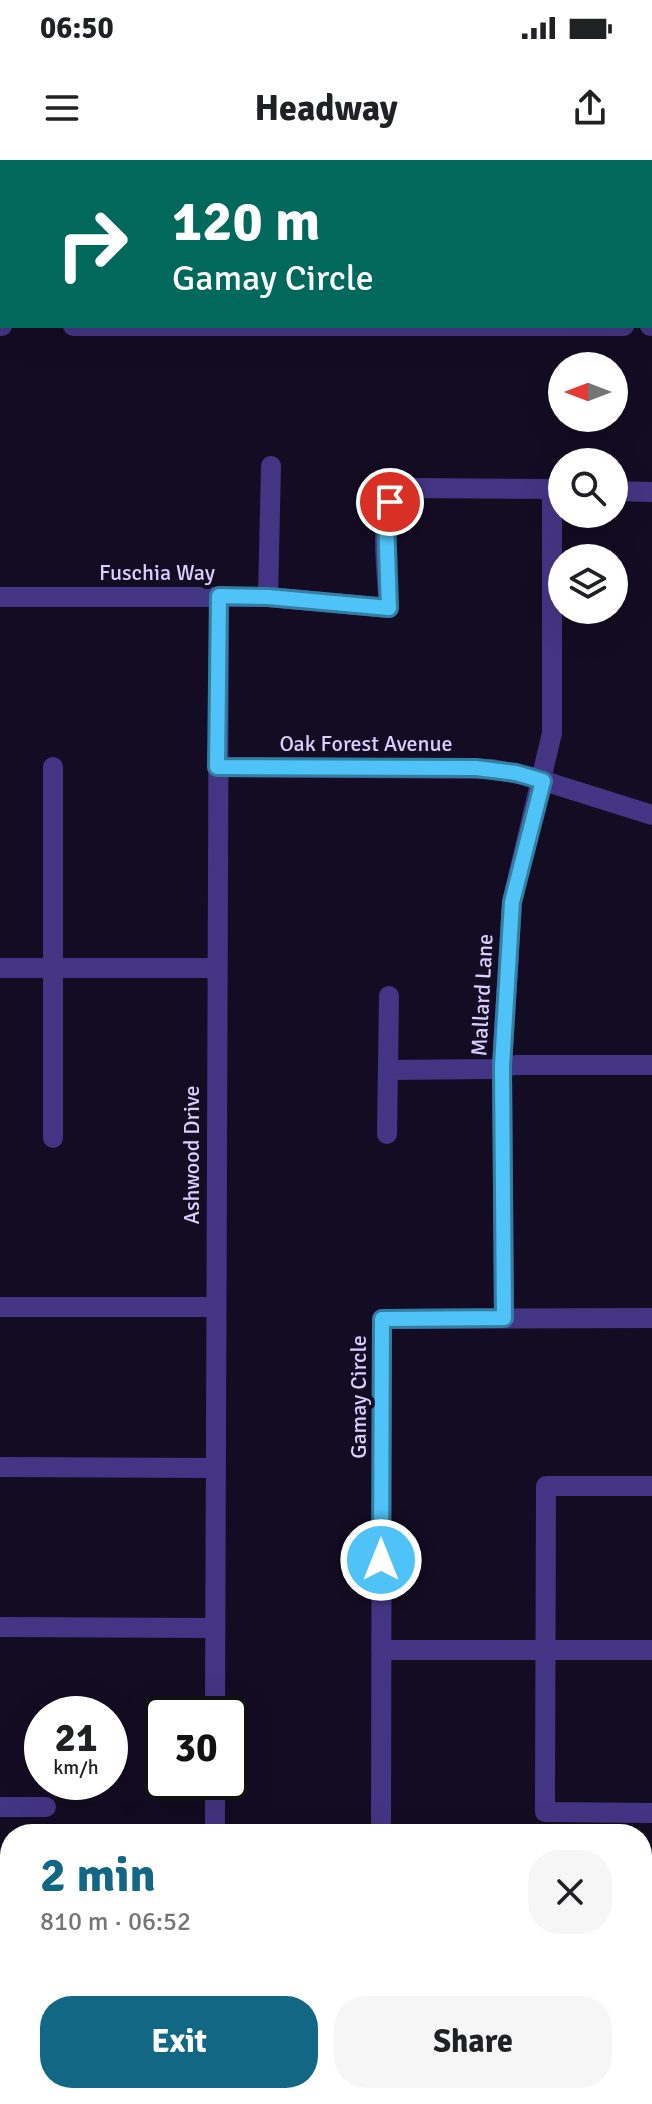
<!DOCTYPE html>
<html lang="en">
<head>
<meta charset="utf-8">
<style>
  body { margin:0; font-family:Signika,sans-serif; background:#f6f6f6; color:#202124; height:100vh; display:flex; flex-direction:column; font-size:30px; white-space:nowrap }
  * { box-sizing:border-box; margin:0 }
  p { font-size:26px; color:#757577 }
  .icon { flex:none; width:44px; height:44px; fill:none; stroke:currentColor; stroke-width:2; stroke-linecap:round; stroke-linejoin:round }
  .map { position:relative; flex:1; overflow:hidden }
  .drawer { position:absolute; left:0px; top:1664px; width:652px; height:280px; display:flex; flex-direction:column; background:#fff; border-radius:32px 32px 0 0; box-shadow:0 8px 32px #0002 }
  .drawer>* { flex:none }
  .banner { position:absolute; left:0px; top:0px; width:652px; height:168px; box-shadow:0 8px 32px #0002; background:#00695c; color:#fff; overflow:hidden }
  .needle { width:52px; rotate:270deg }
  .controls { position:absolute; left:548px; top:192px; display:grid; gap:16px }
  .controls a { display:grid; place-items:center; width:80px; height:80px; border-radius:50%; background:#fff; box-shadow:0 8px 32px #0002; font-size:40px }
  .speed { position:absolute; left:24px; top:1536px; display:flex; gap:16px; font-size:40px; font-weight:700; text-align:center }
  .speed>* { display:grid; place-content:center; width:104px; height:104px; border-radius:50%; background:#fff; box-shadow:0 8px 32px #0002; line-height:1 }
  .speed small { font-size:20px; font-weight:400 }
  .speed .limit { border:4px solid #111; border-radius:12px; background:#fff; color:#111 }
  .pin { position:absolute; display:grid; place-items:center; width:68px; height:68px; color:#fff; margin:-34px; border:4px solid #fff; border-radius:50%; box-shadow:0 2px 8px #0007 }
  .me { position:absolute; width:88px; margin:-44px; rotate:0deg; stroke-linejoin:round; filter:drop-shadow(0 0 6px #0008) }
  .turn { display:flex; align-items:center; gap:28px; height:168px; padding:0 40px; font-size:36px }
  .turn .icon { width:104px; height:104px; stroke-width:2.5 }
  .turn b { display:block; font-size:56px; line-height:68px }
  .round { display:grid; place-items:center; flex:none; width:84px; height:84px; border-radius:32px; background:#f6f6f6 }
  .summary { display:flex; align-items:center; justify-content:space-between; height:136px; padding:0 40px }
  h1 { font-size:48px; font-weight:700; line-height:60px; color:#126784 }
  .button { display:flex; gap:16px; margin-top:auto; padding:16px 40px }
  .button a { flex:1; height:92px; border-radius:32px; background:#126784; color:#fff; font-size:32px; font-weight:700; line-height:92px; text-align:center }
  .button a+a { background:#f6f6f6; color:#202124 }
  .status { display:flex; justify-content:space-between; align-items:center; height:56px; padding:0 40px; background:#fff; direction:ltr }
  .status svg { height:22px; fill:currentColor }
  header { display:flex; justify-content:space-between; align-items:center; height:104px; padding:0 40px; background:#fff; font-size:36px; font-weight:700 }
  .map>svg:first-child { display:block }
</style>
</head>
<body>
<div class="status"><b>06:50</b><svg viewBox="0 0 49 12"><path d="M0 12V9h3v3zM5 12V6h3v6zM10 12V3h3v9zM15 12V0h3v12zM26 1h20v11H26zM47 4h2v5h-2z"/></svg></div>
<header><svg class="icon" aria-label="menu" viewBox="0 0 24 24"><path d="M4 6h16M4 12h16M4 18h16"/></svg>Headway<svg class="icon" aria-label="share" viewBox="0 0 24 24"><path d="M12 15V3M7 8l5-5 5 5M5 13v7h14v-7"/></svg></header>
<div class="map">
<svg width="652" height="1944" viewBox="0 0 652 1944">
  <rect width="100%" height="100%" fill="#140c23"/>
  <!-- green -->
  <path fill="#0f2a2d" d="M 456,0 L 652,0 L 652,91 L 650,2 Z"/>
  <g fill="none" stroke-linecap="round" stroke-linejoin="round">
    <!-- path -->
    <path stroke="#28adb9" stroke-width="3" stroke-dasharray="4 6" stroke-linecap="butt" d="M 105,0 L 107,2
      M 0,79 L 2,80"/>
    <!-- minor -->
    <path stroke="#443584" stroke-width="20" d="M 134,0 L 135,2
      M 0,166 L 2,166
      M 73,166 L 624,166
      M 650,166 L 652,166
      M 614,331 L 652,332
      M 0,437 L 268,437 L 389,448 C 388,422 379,360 392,340 C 396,334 401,331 407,328 L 562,329
      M 268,437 L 271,306
      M 217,607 L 492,609 L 528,616 L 652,655
      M 0,808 L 215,808
      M 388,910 L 492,909 L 516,905 L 652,905
      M 387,974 L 389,836
      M 53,978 L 53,607
      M 0,1147 L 215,1147
      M 504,1158 L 502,906 L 512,742 L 552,573 L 552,328
      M 0,1307 L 215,1308
      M 652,1326 L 546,1326 L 545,1652 L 652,1653
      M 0,1467 L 214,1468
      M 381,1490 L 652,1490
      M 215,1554 L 219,436
      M 0,1647 L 46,1647
      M 215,1674 L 215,1622
      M 381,1674 L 382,1159 L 652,1158
      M 642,1825 L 652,1825
      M 0,1827 L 10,1827
      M 415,1934 L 415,1944"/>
  </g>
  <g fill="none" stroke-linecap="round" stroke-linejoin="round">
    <!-- route casing -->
    <g stroke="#337fa1" stroke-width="20">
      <path id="route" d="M 381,1400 L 382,1159 L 504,1158 L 502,906 L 512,742 L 543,621 L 516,613 L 476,608 L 217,607 L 219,436 L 268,437 L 389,448 L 386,358 L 390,342"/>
    </g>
    <!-- route -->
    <use href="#route" stroke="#4fc3f7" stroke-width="14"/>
  </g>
  <g text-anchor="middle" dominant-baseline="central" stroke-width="8" stroke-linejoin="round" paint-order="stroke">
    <!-- street labels -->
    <g font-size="22" fill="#dbceff" stroke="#140c23">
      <text x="157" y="412">Fuschia Way</text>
      <text x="366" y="583">Oak Forest Avenue</text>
      <text transform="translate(482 835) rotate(-87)">Mallard Lane</text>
      <text transform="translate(191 995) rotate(-90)">Ashwood Drive</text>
      <text transform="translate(358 1237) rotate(-90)">Gamay Circle</text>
    </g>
  </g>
</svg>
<div class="controls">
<a><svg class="needle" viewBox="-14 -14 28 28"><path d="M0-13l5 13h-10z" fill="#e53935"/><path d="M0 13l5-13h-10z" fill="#757577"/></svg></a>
<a><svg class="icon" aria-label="search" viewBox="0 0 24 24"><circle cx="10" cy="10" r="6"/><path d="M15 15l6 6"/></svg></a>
<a><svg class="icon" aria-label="layers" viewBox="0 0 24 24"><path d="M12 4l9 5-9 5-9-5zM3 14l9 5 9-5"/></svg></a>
</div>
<div class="speed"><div>21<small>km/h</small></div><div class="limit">30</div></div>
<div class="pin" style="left:390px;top:342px;background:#d93025"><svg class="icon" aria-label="arrive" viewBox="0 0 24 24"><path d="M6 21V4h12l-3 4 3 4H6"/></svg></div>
<svg class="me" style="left:381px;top:1400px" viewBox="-20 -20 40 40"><circle r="17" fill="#4fc3f7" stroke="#fff" stroke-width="3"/><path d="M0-11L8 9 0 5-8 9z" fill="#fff"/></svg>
<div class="banner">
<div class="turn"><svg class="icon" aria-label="right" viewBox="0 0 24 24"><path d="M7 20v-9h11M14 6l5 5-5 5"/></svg><div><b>120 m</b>Gamay Circle</div></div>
</div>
<section class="drawer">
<div class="summary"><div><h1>2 min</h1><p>810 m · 06:52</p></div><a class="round"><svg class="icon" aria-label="close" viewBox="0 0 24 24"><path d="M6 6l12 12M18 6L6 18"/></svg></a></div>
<div class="button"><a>Exit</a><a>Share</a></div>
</section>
</div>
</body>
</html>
